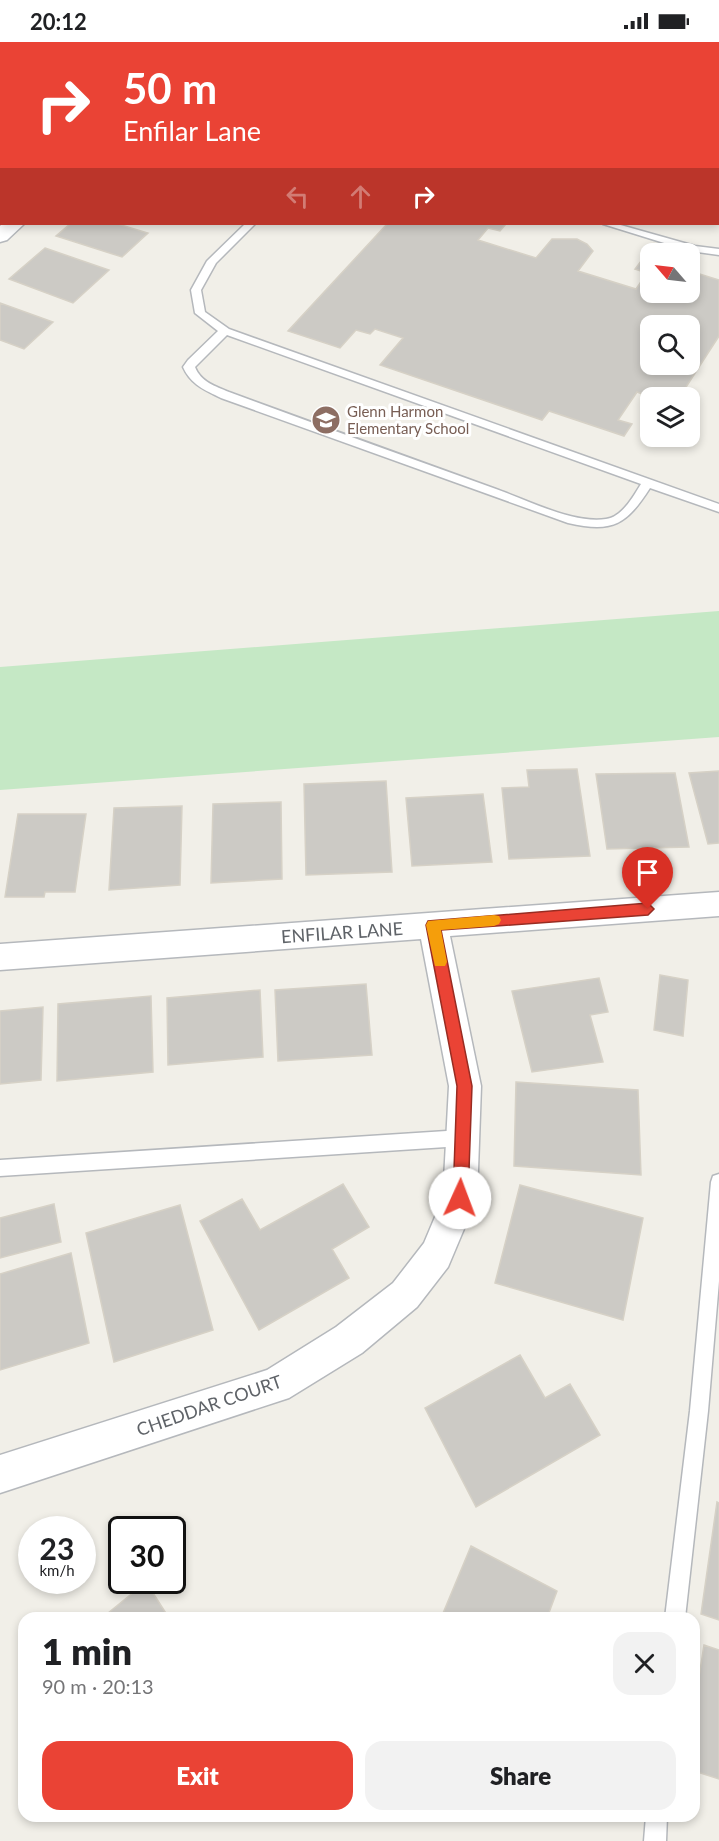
<!DOCTYPE html>
<html lang="en">
<head>
<meta charset="utf-8">
<style>
  body { margin:0; font-family:Lato,sans-serif; background:#f2f2f2; color:#202124; height:100vh; display:flex; flex-direction:column; font-size:22px; white-space:nowrap }
  * { box-sizing:border-box; margin:0 }
  p { font-size:20px; color:#757577 }
  .icon { flex:none; width:33px; height:33px; fill:none; stroke:currentColor; stroke-width:2; stroke-linecap:round; stroke-linejoin:round }
  .map { position:relative; flex:1; overflow:hidden }
  .details { position:absolute; left:18px; top:1570px; width:682px; height:210px; display:flex; flex-direction:column; background:#fff; border-radius:18px; box-shadow:0 3px 9px #0003 }
  .details>* { flex:none }
  .guide { position:absolute; left:0px; top:0px; width:720px; height:183px; box-shadow:0 3px 9px #0003; background:#ea4335; color:#fff; overflow:hidden }
  .needle { width:39px; rotate:298deg }
  .tools { position:absolute; left:640px; top:201px; display:grid; gap:12px }
  .tools a { display:grid; place-items:center; width:60px; height:60px; border-radius:12px; background:#fff; box-shadow:0 3px 9px #0003; font-size:30px }
  .speed { position:absolute; left:18px; top:1474px; display:flex; gap:12px; font-size:30px; font-weight:700; text-align:center }
  .speed>* { display:grid; place-content:center; width:78px; height:78px; border-radius:50%; background:#fff; box-shadow:0 3px 9px #0003; line-height:1 }
  .speed small { font-size:15px; font-weight:400 }
  .speed .limit { border:3px solid #111; border-radius:9px; background:#fff; color:#111 }
  .pin { position:absolute; display:grid; place-items:center; width:51px; height:51px; color:#fff; margin:-62px -26px; border-radius:50% 50% 50% 0; rotate:-45deg; box-shadow:0 0 6px #0007 }
  .pin .icon { rotate:45deg }
  .me { position:absolute; width:66px; margin:-33px; rotate:2deg; stroke-linejoin:round; filter:drop-shadow(0 0 4px #0008) }
  .turn { display:flex; align-items:center; gap:21px; height:126px; padding:0 24px; font-size:27px }
  .turn .icon { width:78px; height:78px; stroke-width:2.5 }
  .turn b { display:block; font-size:42px; line-height:51px }
  .lanes { display:flex; align-items:center; height:57px; padding:0 24px; background:#0003; justify-content:center; gap:30px; direction:ltr }
  .lanes .off { opacity:.35 }
  .round { display:grid; place-items:center; flex:none; width:63px; height:63px; border-radius:18px; background:#f2f2f2 }
  .summary { display:flex; align-items:center; justify-content:space-between; height:102px; padding:0 24px }
  h1 { font-size:36px; font-weight:800; line-height:45px }
  .button { display:flex; gap:12px; margin-top:auto; padding:12px 24px }
  .button a { flex:1; height:69px; border-radius:18px; background:#ea4335; color:#fff; font-size:24px; font-weight:800; line-height:69px; text-align:center }
  .button a+a { background:#f2f2f2; color:#202124 }
  .status { display:flex; justify-content:space-between; align-items:center; height:42px; padding:0 30px; background:#fff; direction:ltr }
  .status svg { height:16px; fill:currentColor }
  .map>svg:first-child { display:block }
</style>
</head>
<body>
<div class="status"><b>20:12</b><svg viewBox="0 0 49 12"><path d="M0 12V9h3v3zM5 12V6h3v6zM10 12V3h3v9zM15 12V0h3v12zM26 1h20v11H26zM47 4h2v5h-2z"/></svg></div>
<div class="map">
<svg width="719" height="1799" viewBox="0 0 719 1799">
  <rect width="100%" height="100%" fill="#f1efe8"/>
  <!-- green -->
  <path fill="#c5e8c5" d="M 719,569 L 719,695 L 0,748 L 0,625 Z"/>
  <!-- building -->
  <path fill="#cccac5" stroke="#d6d1c6" stroke-width="1.5" fill-rule="evenodd" d="M 98,0 L 169,0 L 167,2 Z
    M 70,182 L 118,182 L 148,191 L 122,215 L 56,194 Z
    M 387,182 L 506,182 L 500,189 L 488,186 L 478,198 L 536,216 L 552,197 L 577,197 L 587,202 L 593,209 L 578,229 L 636,247 L 647,231 L 635,227 L 644,215 L 651,217 L 651,250 L 690,250 L 690,229 L 719,238 L 719,294 L 679,356 L 653,356 L 637,350 L 618,378 L 632,382 L 624,394 L 549,369 L 542,378 L 380,323 L 403,296 L 375,287 L 370,292 L 356,288 L 340,306 L 288,289 ZM 651,284 L 690,284 L 690,322 L 651,322 Z
    M 45,206 L 109,228 L 73,261 L 9,237 Z
    M 0,261 L 53,280 L 24,307 L 0,298 Z
    M 577,727 L 590,814 L 509,817 L 502,746 L 529,745 L 527,728 Z
    M 719,729 L 719,801 L 708,802 L 689,731 Z
    M 675,731 L 689,805 L 607,807 L 596,732 Z
    M 386,739 L 392,830 L 306,833 L 304,742 Z
    M 483,752 L 492,820 L 412,824 L 406,756 Z
    M 281,760 L 282,837 L 211,841 L 213,762 Z
    M 182,764 L 180,843 L 109,848 L 114,766 Z
    M 18,772 L 86,772 L 75,850 L 45,850 L 44,855 L 5,855 Z
    M 660,933 L 688,938 L 683,994 L 654,988 Z
    M 599,936 L 608,970 L 590,973 L 603,1020 L 532,1030 L 512,949 Z
    M 366,942 L 372,1013 L 278,1019 L 275,948 Z
    M 260,948 L 263,1015 L 168,1023 L 167,956 Z
    M 151,954 L 153,1030 L 57,1039 L 58,962 Z
    M 43,965 L 41,1038 L 0,1042 L 0,969 Z
    M 516,1040 L 638,1048 L 641,1133 L 514,1124 Z
    M 343,1142 L 369,1185 L 332,1207 L 349,1236 L 259,1288 L 200,1179 L 242,1157 L 260,1188 Z
    M 520,1143 L 643,1176 L 623,1278 L 495,1241 Z
    M 54,1162 L 61,1200 L 0,1216 L 0,1176 Z
    M 180,1163 L 213,1288 L 114,1320 L 86,1191 Z
    M 71,1211 L 89,1301 L 0,1328 L 0,1232 Z
    M 520,1313 L 545,1356 L 570,1342 L 600,1393 L 476,1465 L 425,1366 Z
    M 717,1460 L 719,1461 L 719,1578 L 701,1572 Z
    M 471,1504 L 557,1549 L 547,1576 L 441,1576 Z
    M 146,1540 L 169,1576 L 102,1576 Z
    M 704,1603 L 719,1608 L 719,1737 L 694,1729 L 694,1667 Z"/>
  <g fill="none" stroke-linecap="round" stroke-linejoin="round">
    <!-- service casing -->
    <g stroke="#b5b8bc" stroke-width="3">
      <path id="service" d="M 718,165 L 719,165 L 719,171 L 718,171 Z
        M 245,182 L 255,182 L 216,221 L 201,248 L 205,270 L 229,287 L 719,462 L 719,470 L 650,446 C 626,483 613,491 568,481 L 221,356 C 205,348 191,343 183,325 L 188,318 L 218,289 L 195,271 L 191,248 L 207,219 ZM 227,293 L 641,442 C 633,455 622,475 606,477 C 573,482 527,458 496,447 C 407,415 318,383 229,350 C 215,344 201,340 195,325 Z
        M 603,182 L 617,182 L 695,204 L 719,207 L 719,213 L 690,209 Z
        M 462,1088 L 468,1091 L 470,1096 L 468,1101 L 462,1104 L 0,1134 L 0,1118 Z
        M 719,1132 L 719,1239 L 708,1369 L 685,1576 L 665,1576 L 690,1369 L 711,1140 L 713,1134 Z
        M 646,1774 L 667,1774 L 666,1799 L 644,1799 Z"/>
    </g>
    <!-- minor casing -->
    <g stroke="#b5b8bc" stroke-width="3">
      <path id="minor" d="M 219,0 L 237,0 L 217,2 Z
        M 539,0 L 557,0 L 538,2 Z
        M 2,182 L 24,182 L 7,198 L 0,200 L 0,184 Z
        M 719,850 L 719,874 L 450,894 L 481,1044 L 477,1156 L 448,1225 L 417,1265 L 362,1311 L 289,1356 L 0,1451 L 0,1413 L 267,1328 L 336,1285 L 393,1241 L 424,1201 L 443,1156 L 449,1044 L 421,897 L 0,928 L 0,902 Z"/>
    </g>
    <!-- tertiary casing -->
    <g stroke="#b5b8bc" stroke-width="3">
      <path id="tertiary" d="M 273,0 L 296,0 L 297,2 L 274,2 Z
        M 718,112 L 719,112 L 719,125 L 718,125 Z"/>
    </g>
    <!-- service -->
    <use href="#service" fill="#fff" fill-rule="evenodd"/>
    <!-- minor -->
    <use href="#minor" fill="#fff" fill-rule="evenodd"/>
    <!-- tertiary -->
    <use href="#tertiary" fill="#fff" fill-rule="evenodd"/>
  </g>
  <!-- route -->
  <path fill="#ea4335" stroke="#982c22" stroke-width="1.5" d="M 648,861 L 654,867 L 648,873 L 441,888 L 472,1044 L 468,1156 L 466,1162 L 460,1164 L 455,1162 L 453,1156 L 457,1044 L 426,883 L 428,879 Z"/>
  <!-- slow -->
  <path fill="#f59e0b" d="M 494,873 L 499,874 L 501,878 L 499,882 L 494,884 L 441,888 L 447,920 L 445,924 L 435,924 L 426,883 L 428,879 Z"/>
  <!-- icons -->
  <defs>
    <g id="school-disc" transform="scale(1.5)"><circle r="9.5" fill="#8d6e63" stroke="#fff"/><path d="M0-5L7-2L0 1L-7-2ZM-4 1L0 2.5L4 1V4Q0 6-4 4Z" fill="#fff"/></g>
  </defs>
  <g fill-rule="evenodd">
    <use href="#school-disc" x="326" y="378"/>
  </g>
  <g text-anchor="middle" dominant-baseline="central" stroke-width="6" stroke-linejoin="round" paint-order="stroke">
    <!-- far-education labels -->
    <g font-size="15" fill="#785e54" stroke="#fff" text-anchor="start">
      <text x="347" y="369">Glenn Harmon<tspan x="347" dy="17">Elementary School</tspan></text>
    </g>
    <!-- street labels -->
    <g font-size="18" fill="#5f6368" stroke="#fff">
      <text transform="translate(342 890) rotate(-4)">ENFILAR LANE</text>
      <text transform="translate(209 1363) rotate(-19)">CHEDDAR COURT</text>
    </g>
  </g>
</svg>
<div class="tools">
<a><svg class="needle" viewBox="-14 -14 28 28"><path d="M0-13l5 13h-10z" fill="#e53935"/><path d="M0 13l5-13h-10z" fill="#757577"/></svg></a>
<a><svg class="icon" aria-label="search" viewBox="0 0 24 24"><circle cx="10" cy="10" r="6"/><path d="M15 15l6 6"/></svg></a>
<a><svg class="icon" aria-label="layers" viewBox="0 0 24 24"><path d="M12 4l9 5-9 5-9-5zM3 14l9 5 9-5"/></svg></a>
</div>
<div class="speed"><div>23<small>km/h</small></div><div class="limit">30</div></div>
<div class="pin" style="left:648px;top:867px;background:#d93025"><svg class="icon" aria-label="arrive" viewBox="0 0 24 24"><path d="M6 21V4h12l-3 4 3 4H6"/></svg></div>
<svg class="me" style="left:460px;top:1156px" viewBox="-20 -20 40 40"><circle r="19" fill="#fff"/><path d="M0-13L10 11 0 6-10 11z" fill="#ea4335"/></svg>
<div class="guide">
<div class="turn"><svg class="icon" aria-label="right" viewBox="0 0 24 24"><path d="M7 20v-9h11M14 6l5 5-5 5"/></svg><div><b>50 m</b>Enfilar Lane</div></div>
<div class="lanes"><svg class="icon off" aria-label="left" viewBox="0 0 24 24"><path d="M17 20v-9H6M10 6l-5 5 5 5"/></svg><svg class="icon off" aria-label="ahead" viewBox="0 0 24 24"><path d="M12 20V5M6 11l6-6 6 6"/></svg><svg class="icon" aria-label="right" viewBox="0 0 24 24"><path d="M7 20v-9h11M14 6l5 5-5 5"/></svg></div>
</div>
<section class="details">
<div class="summary"><div><h1>1 min</h1><p>90 m · 20:13</p></div><a class="round"><svg class="icon" aria-label="close" viewBox="0 0 24 24"><path d="M6 6l12 12M18 6L6 18"/></svg></a></div>
<div class="button"><a>Exit</a><a>Share</a></div>
</section>
</div>
</body>
</html>
